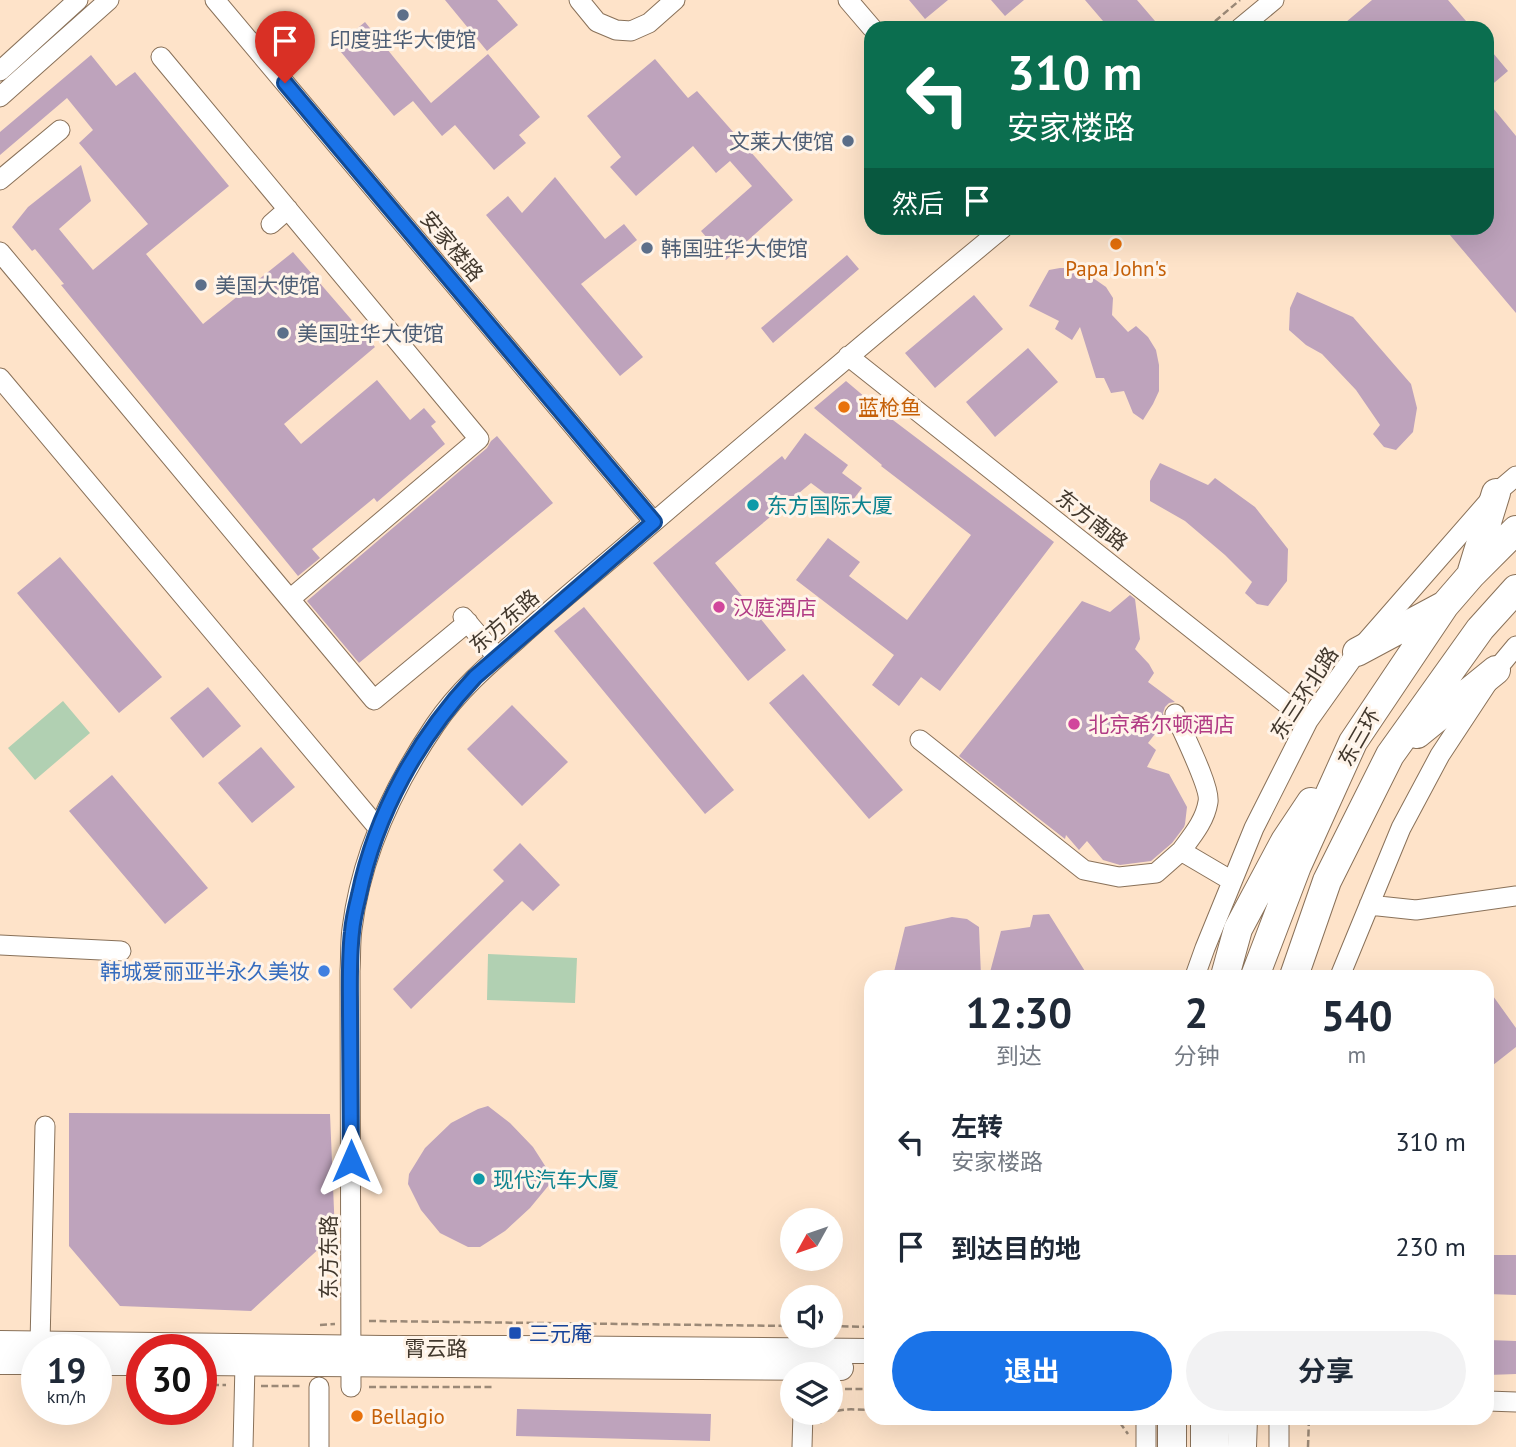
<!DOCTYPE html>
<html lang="zh">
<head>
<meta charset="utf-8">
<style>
  body { margin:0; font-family:"PT Sans","Noto Sans SC",sans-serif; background:#f2f2f3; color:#1f2937; height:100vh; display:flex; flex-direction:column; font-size:26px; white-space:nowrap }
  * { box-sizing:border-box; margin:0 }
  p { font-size:23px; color:#747a83 }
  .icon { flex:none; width:38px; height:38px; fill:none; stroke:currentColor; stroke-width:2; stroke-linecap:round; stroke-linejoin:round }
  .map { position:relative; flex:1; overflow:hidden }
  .drawer { position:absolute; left:864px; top:970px; width:630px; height:455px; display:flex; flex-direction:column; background:#fff; border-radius:21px; box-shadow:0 7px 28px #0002 }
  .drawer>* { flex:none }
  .banner { position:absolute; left:864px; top:21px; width:630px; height:214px; border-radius:21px; box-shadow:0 7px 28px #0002; background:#0b6e4f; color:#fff; overflow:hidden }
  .needle { width:46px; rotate:230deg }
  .buttons { position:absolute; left:780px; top:1208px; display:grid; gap:14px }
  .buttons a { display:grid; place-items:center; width:63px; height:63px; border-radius:50%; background:#fff; box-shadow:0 7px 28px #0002; font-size:35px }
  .speed { position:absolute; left:21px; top:1334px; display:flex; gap:14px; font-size:35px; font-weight:700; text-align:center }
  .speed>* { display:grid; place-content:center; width:91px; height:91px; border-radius:50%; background:#fff; box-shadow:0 7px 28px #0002; line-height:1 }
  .speed small { font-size:18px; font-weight:400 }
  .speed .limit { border:10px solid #d22; background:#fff; color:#111 }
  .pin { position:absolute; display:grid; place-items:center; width:60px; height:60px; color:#fff; margin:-72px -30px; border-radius:50% 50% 50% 0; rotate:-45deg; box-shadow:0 0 7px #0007 }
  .pin .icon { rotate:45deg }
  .me { position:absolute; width:77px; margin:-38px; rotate:0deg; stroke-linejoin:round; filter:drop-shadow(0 0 5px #0008) }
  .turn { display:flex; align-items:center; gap:24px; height:147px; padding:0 28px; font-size:32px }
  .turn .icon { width:91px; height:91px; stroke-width:2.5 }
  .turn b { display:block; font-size:49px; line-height:60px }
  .then { display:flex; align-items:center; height:66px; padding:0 28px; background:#0003; gap:14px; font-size:26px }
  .eta { display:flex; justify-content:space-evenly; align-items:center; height:119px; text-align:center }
  .eta b { font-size:42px; font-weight:700; line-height:49px }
  .button { display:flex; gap:14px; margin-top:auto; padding:14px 28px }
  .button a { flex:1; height:80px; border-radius:42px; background:#1a73e8; color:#fff; font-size:28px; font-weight:700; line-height:80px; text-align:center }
  .button a+a { background:#f2f2f3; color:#1f2937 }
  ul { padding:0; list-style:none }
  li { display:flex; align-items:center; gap:21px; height:105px; padding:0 28px }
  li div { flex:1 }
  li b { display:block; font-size:26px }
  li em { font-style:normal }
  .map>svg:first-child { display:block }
</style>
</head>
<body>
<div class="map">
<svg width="1516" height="1447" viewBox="0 0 1516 1447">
  <rect width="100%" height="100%" fill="#fee3c9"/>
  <!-- green -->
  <path fill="#b1d0b2" d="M 63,701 L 90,733 L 35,780 L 8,748 Z
    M 488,954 L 577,958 L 575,1003 L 487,1000 Z"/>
  <!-- building -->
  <path fill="#bea3bc" d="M 445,0 L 497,0 L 518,25 L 487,51 Z
    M 909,0 L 948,0 L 925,19 Z
    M 991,0 L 1024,0 L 1005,16 Z
    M 1085,0 L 1137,0 L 1161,28 L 1109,28 Z
    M 1372,0 L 1448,0 L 1472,28 L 1339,28 Z
    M 365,22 L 431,103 L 488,54 L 540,117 L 519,135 L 526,143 L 494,170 L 455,125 L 442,136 L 413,101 L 394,116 L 336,46 Z
    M 1488,47 L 1508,71 L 1488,88 Z
    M 91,55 L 116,86 L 135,72 L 229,186 L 146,254 L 203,324 L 293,252 L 375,347 L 284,424 L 301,444 L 377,380 L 410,420 L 424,408 L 436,422 L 431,426 L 445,444 L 377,502 L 374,498 L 312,549 L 320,558 L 298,576 L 61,285 L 64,284 L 35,249 L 32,251 L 12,227 L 28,207 L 81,165 L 91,201 L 59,229 L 93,270 L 148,224 L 79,143 L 93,130 L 67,98 L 0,155 L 0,132 Z
    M 655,59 L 688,98 L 697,91 L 793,200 L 726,260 L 701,231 L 752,186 L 730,161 L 716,173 L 693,146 L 636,196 L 610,167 L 621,157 L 587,116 Z
    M 1488,102 L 1516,136 L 1516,313 L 1444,228 L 1488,228 Z
    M 555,177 L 605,239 L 624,224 L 637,240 L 581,284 L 643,357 L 620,376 L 486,215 L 508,196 L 522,213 Z
    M 847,255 L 859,269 L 773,343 L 761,328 Z
    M 1060,268 L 1072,268 L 1083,271 L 1106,287 L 1113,298 L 1112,315 L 1128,332 L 1136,326 L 1148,337 L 1156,350 L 1159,365 L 1159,391 L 1153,404 L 1143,420 L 1133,413 L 1124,391 L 1111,393 L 1104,378 L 1096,378 L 1080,327 L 1072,340 L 1055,329 L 1059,321 L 1029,306 L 1049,270 Z
    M 1297,292 L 1353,317 L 1411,384 L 1417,408 L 1413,432 L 1396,450 L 1384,447 L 1373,434 L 1380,425 L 1356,390 L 1322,354 L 1306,345 L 1289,330 L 1290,308 Z
    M 974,295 L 1003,329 L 935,388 L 905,353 Z
    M 1028,348 L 1058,382 L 995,437 L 966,402 Z
    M 846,381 L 885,414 L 1054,542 L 940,691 L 921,677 L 899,706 L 872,685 L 894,655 L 796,580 L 828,538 L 860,562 L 849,576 L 907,620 L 971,535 L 881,466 L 882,465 L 814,408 Z
    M 805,433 L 848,465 L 842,473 L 862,488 L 846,509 L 811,483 L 715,563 L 786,650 L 748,681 L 653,563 L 782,456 L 785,460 Z
    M 497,436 L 553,503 L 359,663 L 307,601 L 487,448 L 491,441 Z
    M 1160,463 L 1208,485 L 1215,478 L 1255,507 L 1288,549 L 1287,581 L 1268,606 L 1257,604 L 1245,593 L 1252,582 L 1225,555 L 1185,521 L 1150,501 L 1150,481 Z
    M 60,557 L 162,677 L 119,713 L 17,593 Z
    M 1130,595 L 1135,599 L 1140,639 L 1135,649 L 1149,664 L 1154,673 L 1148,682 L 1175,702 L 1169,703 L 1165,707 L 1163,713 L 1165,721 L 1148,743 L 1156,750 L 1147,767 L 1169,774 L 1187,807 L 1185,824 L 1184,827 L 1172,843 L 1151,861 L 1120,865 L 1103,860 L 1087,841 L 1079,850 L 1066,835 L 1065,839 L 959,756 L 1082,601 L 1110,612 Z
    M 584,607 L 734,790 L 705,814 L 554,631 Z
    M 803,674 L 903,790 L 869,819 L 769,703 Z
    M 208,687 L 241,726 L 203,758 L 170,718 Z
    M 512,705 L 568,762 L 522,806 L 467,749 Z
    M 261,747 L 295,787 L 252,823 L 218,783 Z
    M 112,775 L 208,888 L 165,924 L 69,811 Z
    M 520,843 L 560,885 L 533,911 L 522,901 L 411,1009 L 393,989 L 504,881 L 493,870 Z
    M 1049,914 L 1088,976 L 989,976 L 1001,931 L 1030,927 L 1033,915 Z
    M 952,917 L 967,919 L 979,927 L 981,976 L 893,976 L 905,927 Z
    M 1488,989 L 1516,1028 L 1516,1047 L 1488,1069 Z
    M 488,1106 L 510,1123 L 533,1147 L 549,1172 L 549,1185 L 530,1208 L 505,1231 L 480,1247 L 468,1247 L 440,1233 L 421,1210 L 408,1184 L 409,1174 L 425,1148 L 451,1123 L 478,1109 Z
    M 69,1113 L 330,1114 L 335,1234 L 251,1311 L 120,1306 L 69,1246 Z
    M 1488,1255 L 1516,1255 L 1516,1295 L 1488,1294 Z
    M 1488,1340 L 1516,1341 L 1516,1374 L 1488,1375 Z
    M 517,1409 L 711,1414 L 710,1441 L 516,1436 Z"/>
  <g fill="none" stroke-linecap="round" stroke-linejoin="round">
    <!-- minor casing -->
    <g stroke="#897159" stroke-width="21">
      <path id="minor" d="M 215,0 L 654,522
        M 579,0 L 597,22 L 616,30 L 631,31 L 649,23 L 675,0
        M 848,0 L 872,28
        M 1240,28 L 1274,0
        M 161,57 L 479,439 L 290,599
        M 0,71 L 78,0
        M 0,97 L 109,0
        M 0,180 L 60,130
        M 271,224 L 288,209
        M 0,252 L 374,700 L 468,622
        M 848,356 L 1308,721
        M 0,378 L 378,828
        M 463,617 L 497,657
        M 1175,714 C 1182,731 1211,788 1208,802 C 1205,821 1192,836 1181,851
        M 920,740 L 1084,870 L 1119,877 L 1156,873 L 1181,851 L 1232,881
        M 1369,905 L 1416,910 L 1516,896
        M 0,945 L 121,951
        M 1195,976 L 1205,948 L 1254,828 L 1308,721 L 1357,652 L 1496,493 L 1516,476
        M 1340,976 L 1401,828 L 1440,755 L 1496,670 L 1516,646
        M 40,1344 L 45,1126
        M 351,1387 L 350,971 C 351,957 350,943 352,929 C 361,855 393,787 435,725 C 458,691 488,665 519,638 C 554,606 591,576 627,545 C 752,438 877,332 1003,228
        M 1488,1401 L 1516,1402
        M 243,1447 L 245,1364
        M 319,1447 L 319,1387
        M 802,1447 L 803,1412
        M 1146,1447 L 1146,1418
        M 1219,1447 L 1220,1418
        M 1279,1447 L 1279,1418"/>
    </g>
    <!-- major casing -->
    <g stroke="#897159" stroke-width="26">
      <path id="major" d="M 0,1343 L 384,1348 L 514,1348 L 872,1351
        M 0,1362 L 37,1362
        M 96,1363 L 142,1363
        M 201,1363 L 841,1368"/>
    </g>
    <!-- highway casing -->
    <g stroke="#897159" stroke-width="30">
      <path id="highway" d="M 1472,571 L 1496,493
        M 1357,652 L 1443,606
        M 1417,734 L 1496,670
        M 1225,976 L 1238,929 L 1285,841 L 1311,802
        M 1255,976 L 1297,866 L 1353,742 L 1445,605 L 1471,575 L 1516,530
        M 1294,976 L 1327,881 L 1390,755 L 1480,629 L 1516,589
        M 1172,1447 L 1172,1418
        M 1205,1447 L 1205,1418
        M 1242,1447 L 1243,1418"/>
    </g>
    <!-- path -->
    <path stroke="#9b8977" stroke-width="2.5" stroke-dasharray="7 3.5" stroke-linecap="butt" d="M 1207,28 L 1240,0
      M 369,1321 L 793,1326
      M 320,1325 L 335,1324
      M 831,1326 L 872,1327
      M 212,1385 L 226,1385
      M 261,1386 L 303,1386
      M 369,1387 L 495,1387
      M 845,1389 L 872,1389
      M 1111,1418 L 1118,1420 L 1128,1434
      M 820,1423 C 836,1405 850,1410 872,1410
      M 1308,1447 L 1309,1418"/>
    <!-- minor -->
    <use href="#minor" stroke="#fff" stroke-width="19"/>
    <!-- major -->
    <use href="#major" stroke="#fff" stroke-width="24"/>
    <!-- highway -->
    <use href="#highway" stroke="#fff" stroke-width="28"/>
  </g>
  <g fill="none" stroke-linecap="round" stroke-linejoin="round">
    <!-- route casing -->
    <g stroke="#114b97" stroke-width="18">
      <path id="route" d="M 285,83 L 654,522 L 475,677 C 418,738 376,813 359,895 C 356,907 353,919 352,932 C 349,958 350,985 350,1012 C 350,1061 351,1111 351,1161"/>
    </g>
    <!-- route -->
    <use href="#route" stroke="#1a73e8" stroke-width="12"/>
  </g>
  <!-- markers -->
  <g fill="#5c6f8a" stroke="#fff4e9" stroke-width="2.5">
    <circle cx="403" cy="15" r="7"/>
    <circle cx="848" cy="141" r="7"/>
    <circle cx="647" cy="248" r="7"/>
    <circle cx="201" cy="285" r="7"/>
    <circle cx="283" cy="333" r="7"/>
  </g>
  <g fill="#e8710a" stroke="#fff4e9" stroke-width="2.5">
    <circle cx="1116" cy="244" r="7"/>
    <circle cx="844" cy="407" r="7"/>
    <circle cx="357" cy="1416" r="7"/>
  </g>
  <g fill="#0f9aa8" stroke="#fff4e9" stroke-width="2.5">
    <circle cx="753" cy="505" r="7"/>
    <circle cx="479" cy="1179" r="7"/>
  </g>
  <g fill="#d1479c" stroke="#fff4e9" stroke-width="2.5">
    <circle cx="719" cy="607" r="7"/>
    <circle cx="1074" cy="724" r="7"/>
  </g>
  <circle fill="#3f7fe0" stroke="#fff4e9" stroke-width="2.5" cx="324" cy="971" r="7"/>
  <rect fill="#1a4fb4" stroke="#fff4e9" stroke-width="2.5" x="508" y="1326" width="14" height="14" rx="3.5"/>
  <g text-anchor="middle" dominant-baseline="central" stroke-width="6" stroke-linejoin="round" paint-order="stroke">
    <!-- service labels -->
    <g font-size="21" fill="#4e5e75" stroke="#fff4e9" text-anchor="start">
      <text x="403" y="39" text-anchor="middle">印度驻华大使馆</text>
      <text x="834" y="141" text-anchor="end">文莱大使馆</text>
      <text x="661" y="248">韩国驻华大使馆</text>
      <text x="215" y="285">美国大使馆</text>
      <text x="297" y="333">美国驻华大使馆</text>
    </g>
    <!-- street labels -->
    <g font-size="21" fill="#42382d" stroke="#fff4e9">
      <text transform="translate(452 246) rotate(50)">安家楼路</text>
      <text transform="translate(1092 520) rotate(38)">东方南路</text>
      <text transform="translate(504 621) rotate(-41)">东方东路</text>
      <text transform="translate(1304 693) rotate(-57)">东三环北路</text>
      <text transform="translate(1359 737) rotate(-60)">东三环</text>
      <text transform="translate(328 1257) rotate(-90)">东方东路</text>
      <text x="436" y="1348">霄云路</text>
    </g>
    <!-- food labels -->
    <g font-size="21" fill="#c56008" stroke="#fff4e9" text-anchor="start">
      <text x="1116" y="268" text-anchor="middle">Papa John's</text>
      <text x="858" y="407">蓝枪鱼</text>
      <text x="371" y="1416">Bellagio</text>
    </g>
    <!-- culture labels -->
    <g font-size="21" fill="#0d838f" stroke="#fff4e9" text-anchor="start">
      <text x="767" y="505">东方国际大厦</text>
      <text x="493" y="1179">现代汽车大厦</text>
    </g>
    <!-- hotel labels -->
    <g font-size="21" fill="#b23c85" stroke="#fff4e9" text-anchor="start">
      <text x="733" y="607">汉庭酒店</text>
      <text x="1088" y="724">北京希尔顿酒店</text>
    </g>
    <!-- shop labels -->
    <g font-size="21" fill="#366cbe" stroke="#fff4e9" text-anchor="end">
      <text x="310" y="971">韩城爱丽亚半永久美妆</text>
    </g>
    <!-- transit labels -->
    <g font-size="21" fill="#164399" stroke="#fff4e9" text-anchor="start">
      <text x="529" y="1333">三元庵</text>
    </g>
  </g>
</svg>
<div class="buttons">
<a><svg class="needle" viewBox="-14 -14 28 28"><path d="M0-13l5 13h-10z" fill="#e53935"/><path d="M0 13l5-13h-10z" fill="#747a83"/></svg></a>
<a><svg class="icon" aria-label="sound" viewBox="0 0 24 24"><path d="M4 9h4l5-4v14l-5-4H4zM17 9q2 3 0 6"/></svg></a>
<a><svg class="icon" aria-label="layers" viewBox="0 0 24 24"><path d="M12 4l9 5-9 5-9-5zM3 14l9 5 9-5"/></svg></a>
</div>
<div class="speed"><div>19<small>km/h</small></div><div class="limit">30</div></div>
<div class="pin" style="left:285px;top:83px;background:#d93025"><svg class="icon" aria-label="arrive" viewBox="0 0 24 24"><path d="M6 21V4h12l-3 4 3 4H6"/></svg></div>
<svg class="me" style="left:351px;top:1161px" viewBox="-20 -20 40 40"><path d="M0-17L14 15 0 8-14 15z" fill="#1a73e8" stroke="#fff" stroke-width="4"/></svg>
<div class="banner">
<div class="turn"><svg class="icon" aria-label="left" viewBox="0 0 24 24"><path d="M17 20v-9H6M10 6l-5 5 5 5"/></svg><div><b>310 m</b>安家楼路</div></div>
<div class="then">然后<svg class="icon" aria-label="arrive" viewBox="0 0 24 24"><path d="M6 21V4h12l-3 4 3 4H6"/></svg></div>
</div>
<section class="drawer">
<div class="eta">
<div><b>12:30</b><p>到达</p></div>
<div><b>2</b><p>分钟</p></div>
<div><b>540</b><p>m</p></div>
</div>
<ul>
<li><svg class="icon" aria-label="left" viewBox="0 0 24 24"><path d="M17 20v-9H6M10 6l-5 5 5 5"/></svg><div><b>左转</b><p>安家楼路</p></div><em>310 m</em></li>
<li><svg class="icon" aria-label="arrive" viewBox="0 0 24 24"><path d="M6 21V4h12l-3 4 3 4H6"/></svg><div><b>到达目的地</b></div><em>230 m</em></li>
</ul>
<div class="button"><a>退出</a><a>分享</a></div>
</section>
</div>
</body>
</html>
